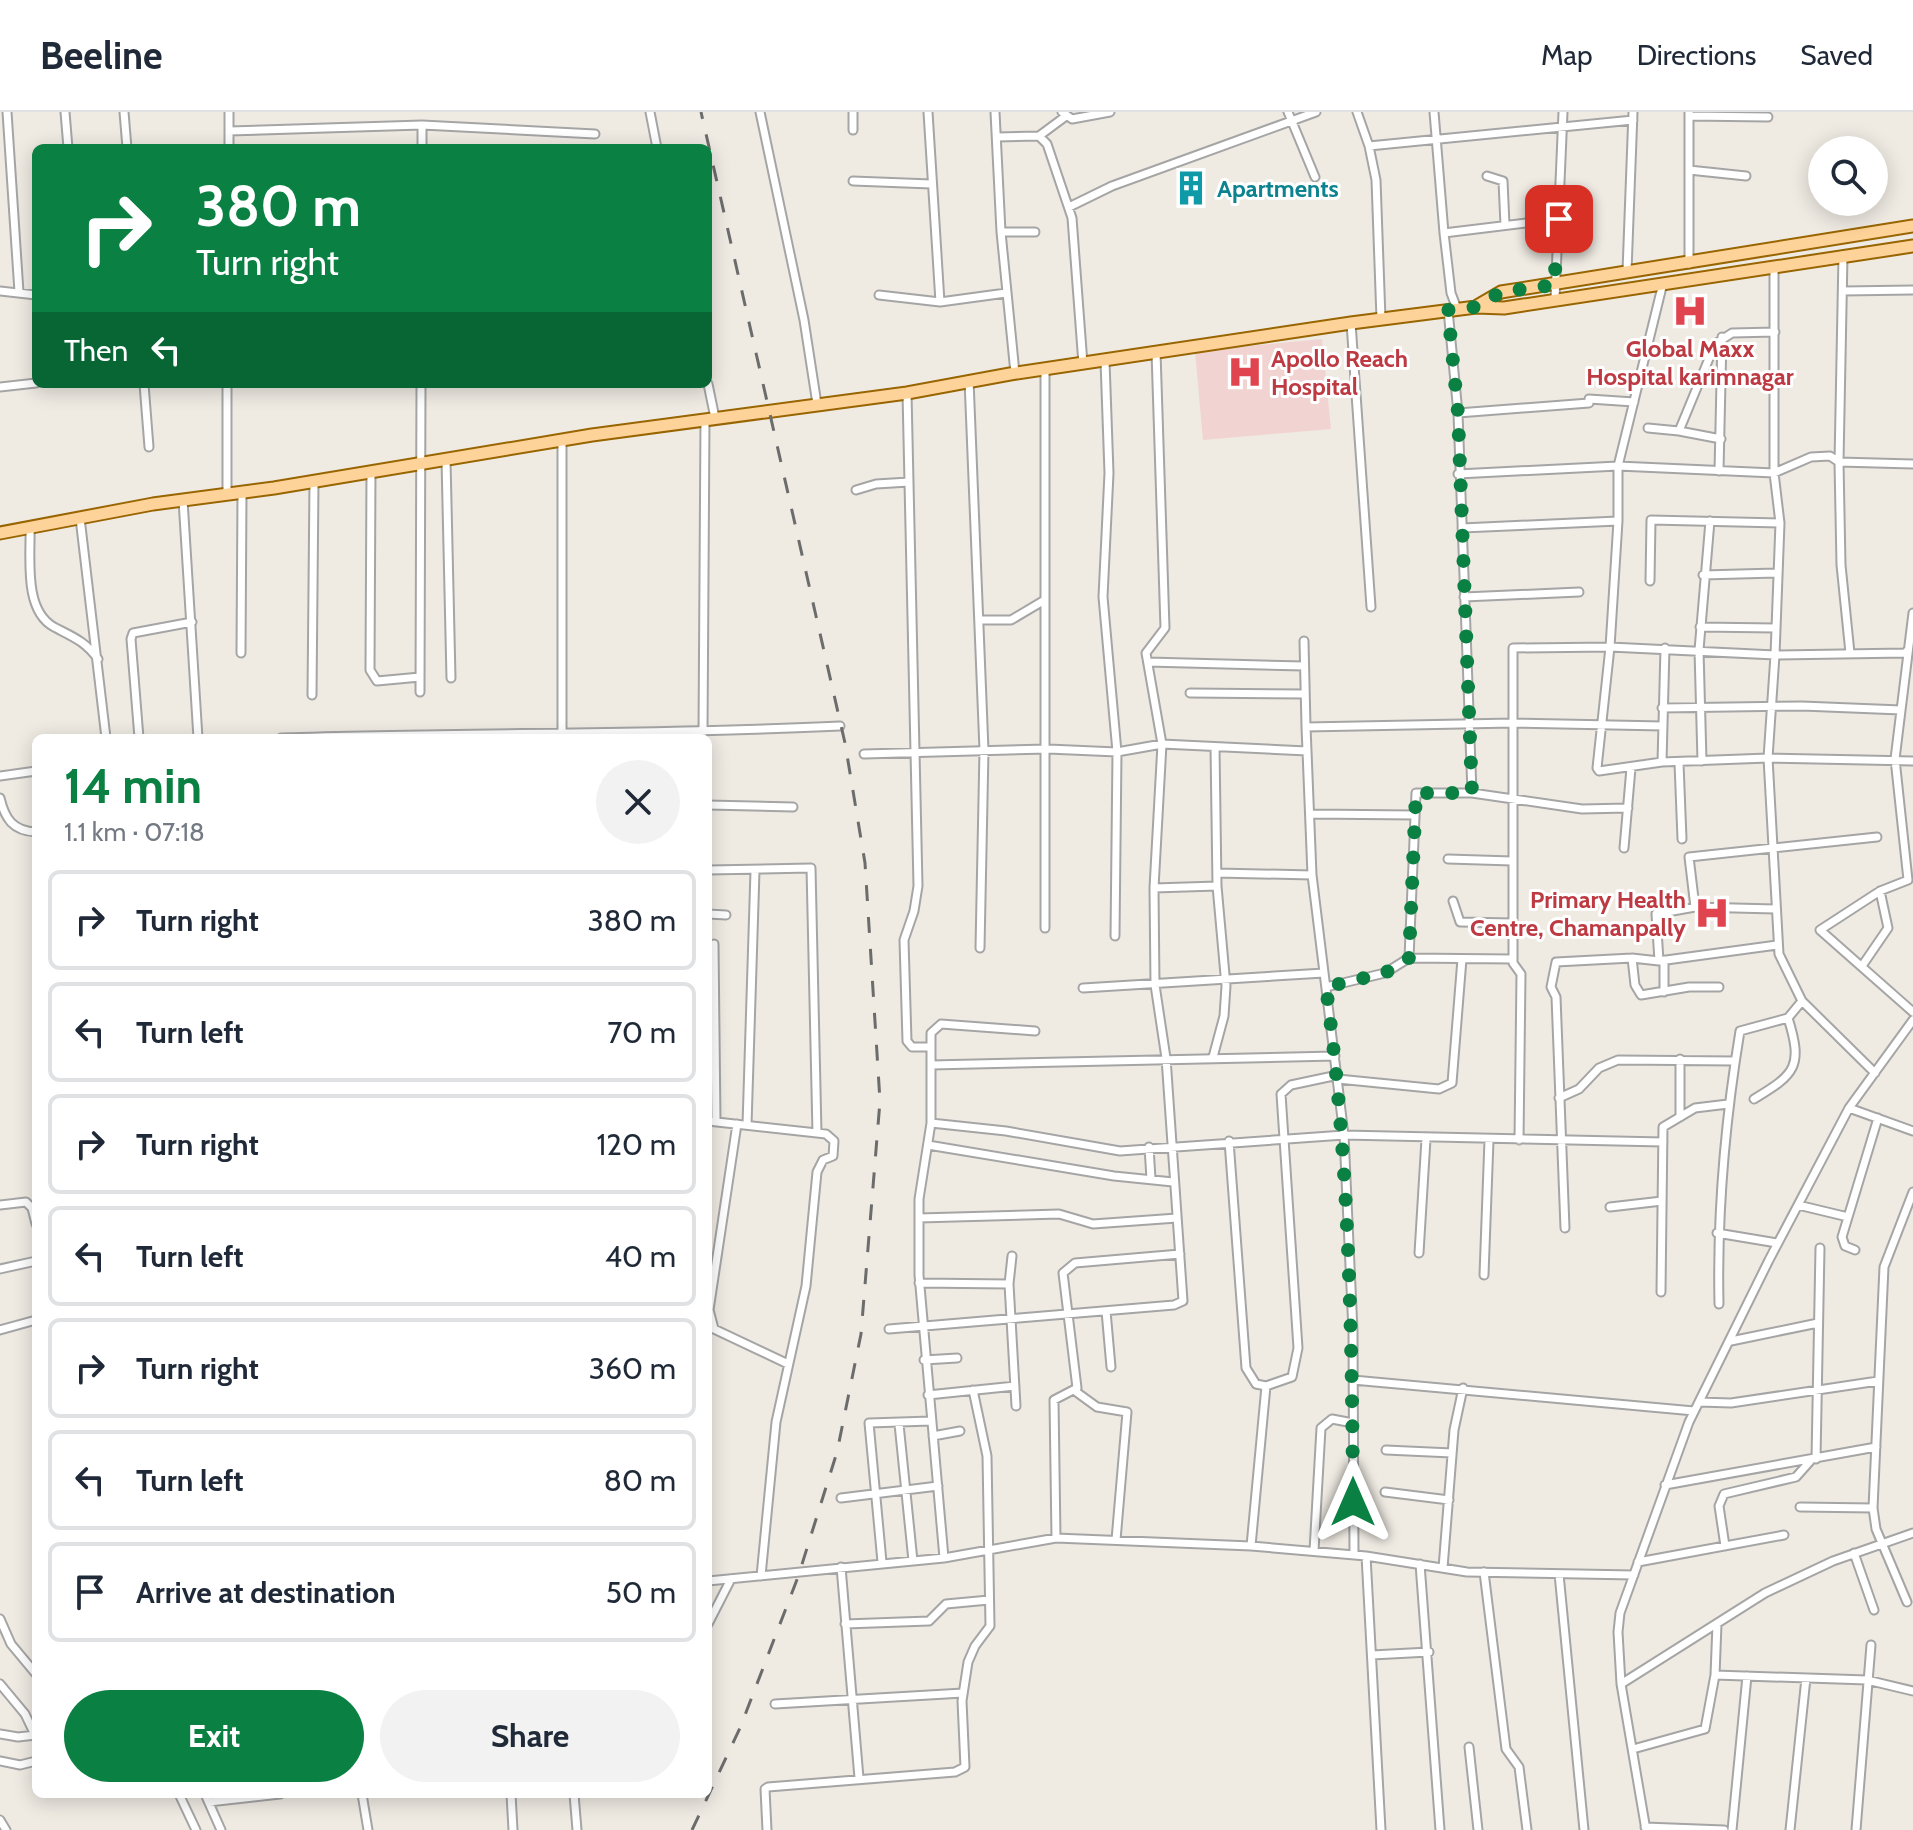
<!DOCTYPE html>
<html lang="en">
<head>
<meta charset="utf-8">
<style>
  body { margin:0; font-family:Cabin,sans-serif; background:#f2f2f3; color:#1f2937; height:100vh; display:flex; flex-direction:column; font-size:30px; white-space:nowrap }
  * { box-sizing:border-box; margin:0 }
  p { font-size:26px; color:#747a83 }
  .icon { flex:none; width:44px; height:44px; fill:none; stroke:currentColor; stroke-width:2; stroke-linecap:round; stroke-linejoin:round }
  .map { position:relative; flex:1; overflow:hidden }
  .sheet { position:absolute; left:32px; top:622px; width:680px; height:1064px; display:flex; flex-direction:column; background:#fff; border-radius:12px; box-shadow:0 4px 20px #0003 }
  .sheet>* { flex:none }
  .top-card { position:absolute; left:32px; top:32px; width:680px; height:244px; border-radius:12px; box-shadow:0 4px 20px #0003; background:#0b8043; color:#fff; overflow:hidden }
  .controls { position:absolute; left:1808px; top:24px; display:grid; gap:16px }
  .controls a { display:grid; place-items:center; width:80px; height:80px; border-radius:50%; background:#fff; box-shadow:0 4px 20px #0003; font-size:40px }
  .pin { position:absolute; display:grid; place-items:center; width:68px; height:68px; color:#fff; margin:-34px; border-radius:16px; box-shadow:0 4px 12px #0006 }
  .me { position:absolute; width:88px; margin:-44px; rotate:0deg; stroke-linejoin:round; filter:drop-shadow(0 0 6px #0008) }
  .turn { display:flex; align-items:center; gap:28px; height:168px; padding:0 32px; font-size:36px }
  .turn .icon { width:104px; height:104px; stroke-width:2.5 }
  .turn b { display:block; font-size:56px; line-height:68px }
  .then { display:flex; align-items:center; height:76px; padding:0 32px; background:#0003; gap:16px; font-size:30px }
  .round { display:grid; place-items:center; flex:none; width:84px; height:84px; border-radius:42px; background:#f2f2f3 }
  .overview { display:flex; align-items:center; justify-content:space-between; height:136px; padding:0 32px }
  h1 { font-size:48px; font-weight:700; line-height:60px; color:#0b8043 }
  .action { display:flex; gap:16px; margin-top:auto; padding:16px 32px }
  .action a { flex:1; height:92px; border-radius:48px; background:#0b8043; color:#fff; font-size:32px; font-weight:700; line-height:92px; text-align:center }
  .action a+a { background:#f2f2f3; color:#1f2937 }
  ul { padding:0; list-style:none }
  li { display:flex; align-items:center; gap:24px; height:100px; margin:0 16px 12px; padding:0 16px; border:4px solid #e0e1e3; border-radius:12px }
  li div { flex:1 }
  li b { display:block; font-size:30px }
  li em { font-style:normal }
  header { display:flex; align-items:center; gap:48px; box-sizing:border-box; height:112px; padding:0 40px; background:#fff; border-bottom:2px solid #e0e1e3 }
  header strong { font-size:38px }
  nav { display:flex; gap:44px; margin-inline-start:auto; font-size:28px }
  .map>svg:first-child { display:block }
</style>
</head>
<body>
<header>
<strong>Beeline</strong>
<nav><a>Map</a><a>Directions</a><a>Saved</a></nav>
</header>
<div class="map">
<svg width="1913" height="1718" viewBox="0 0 1913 1718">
  <rect width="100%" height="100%" fill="#efebe3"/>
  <!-- commercial -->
  <path fill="#f1d3d2" d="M 1322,227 L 1331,317 L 1203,328 L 1195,239 Z"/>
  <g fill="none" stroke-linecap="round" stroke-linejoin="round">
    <!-- street casing -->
    <g stroke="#a5a5a5" stroke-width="11">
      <path id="street" d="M 7,0 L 19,180
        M 65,0 L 68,36
        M 124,0 L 127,36
        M 650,0 L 657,36
        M 760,0 L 804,208 L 817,292
        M 928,0 L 940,190
        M 995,0 L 1001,120 L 1015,261
        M 1062,0 L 1072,7 L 1110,0
        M 1288,0 L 1315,65
        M 1357,0 L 1369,34 L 1633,8
        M 1434,0 L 1444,121 L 1559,107
        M 1689,4 L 1768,5
        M 853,18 L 853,0
        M 229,19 L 422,13 L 595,22
        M 1039,24 L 1066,4
        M 997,25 L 1039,24 L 1047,32 L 1072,106 L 1083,252
        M 1369,34 L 1376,68 L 1381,207
        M 229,36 L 229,0
        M 422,36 L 422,13
        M 1689,58 L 1746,64
        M 1487,64 L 1503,69 L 1505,113
        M 853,69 L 931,72
        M 1069,95 L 1112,74 L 1316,0
        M 1001,120 L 1035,120
        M 1444,121 L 1451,181 L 1457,197
        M 1843,143 L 1839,350 L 1841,453 L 1850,541
        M 1689,152 L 1689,0
        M 1774,155 L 1774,361 L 1780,411
        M 1627,159 L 1633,0
        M 1663,171 L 1618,354 L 1618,409 L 1610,535 L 1597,656 L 1599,659 L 1662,650 L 1768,646 L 1775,543 L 1610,535 L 1513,536 L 1513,611 L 1663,614
        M 0,179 L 36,183
        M 1843,179 L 1913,178
        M 879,183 L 940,190 L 1006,181
        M 1555,187 L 1563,0
        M 1448,198 L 1458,301 L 1472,681
        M 1351,211 L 1371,495
        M 1105,249 L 1109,361 L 1103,485 L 1117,640 L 1115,824
        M 1045,256 L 1045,816
        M 969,268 L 984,638 L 980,836
        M 144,272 L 149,335
        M 227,272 L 227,382
        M 708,272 L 715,306
        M 0,275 L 36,271
        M 907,281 L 918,774 L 914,799 L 904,828 L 907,929 L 912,935 L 930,935
        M 1589,287 L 1634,290
        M 1458,301 L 1589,291
        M 1648,316 L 1679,319 L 1715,232 L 1732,221 L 1775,220
        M 1679,319 L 1721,327
        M 446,348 L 451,566
        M 1719,359 L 1722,225
        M 371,360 L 370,558 L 377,569 L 420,565
        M 1458,362 L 1618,354 L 1774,361 L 1811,345 L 1830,344 L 1839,350 L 1913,352
        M 856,378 L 876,372 L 909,370
        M 183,388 L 198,626
        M 80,406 L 106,626
        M 30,415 C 31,445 23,498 54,515 C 73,525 85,529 98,547
        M 1462,416 L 1618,409
        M 1703,463 L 1776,461
        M 1650,469 L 1651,408 L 1780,411 L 1775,543 L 1905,541 L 1908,538
        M 1464,485 L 1579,480
        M 1913,501 L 1895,647 L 1908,768 L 1880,779 L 1820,818 L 1913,900
        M 980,508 L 1011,508 L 1043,489
        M 1700,515 L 1775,516
        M 1304,529 L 1306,615
        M 241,541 L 242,381
        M 1148,550 L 1304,554
        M 420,580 L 421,272
        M 1190,581 L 1305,582
        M 312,583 L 314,369
        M 1662,596 L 1802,594 L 1901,598
        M 703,621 L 705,308
        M 139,626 L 131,527 L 133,521 L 192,510
        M 281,626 C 467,620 654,623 840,614
        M 562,626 L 562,328
        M 1307,639 L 1312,763 L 1344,1023 L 1353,1219 L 1354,1443
        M 864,642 L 1048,637 L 1117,640 L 1162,632 L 1307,639 L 1306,615 L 1513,611 L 1513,851 L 1521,862 L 1519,1028
        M 1702,649 L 1699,538 L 1710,409
        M 1662,650 L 1665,536
        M 1679,651 L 1682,727
        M 0,664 L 36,659
        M 0,686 C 5,707 13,719 36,720
        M 708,693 L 793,695
        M 1310,702 L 1415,703
        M 1624,736 L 1631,656
        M 1448,747 L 1512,749
        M 708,758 L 811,756 L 817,1021
        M 1217,761 L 1312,763
        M 1154,776 L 1217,774
        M 1453,789 L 1460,810 L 1513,811
        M 1695,795 L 1689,745 L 1877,725
        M 708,802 L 726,803
        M 714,832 L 716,1010
        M 1632,846 L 1635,873 L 1641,883 L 1689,875 L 1719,875
        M 1513,847 L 1409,846 L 1416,681 L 1472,681 L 1582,697 L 1628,696
        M 1664,848 L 1664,880
        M 1659,849 L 1656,802 L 1695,795 L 1775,797
        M 1862,854 L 1888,816 L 1880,779
        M 1326,875 L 1385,861 L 1409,846
        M 1083,876 L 1324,861
        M 1213,945 L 1224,904 L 1226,874 L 1217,774 L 1215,635
        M 931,953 L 1335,944
        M 1875,961 L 1802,889 L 1779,842 L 1768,646 L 1913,649
        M 1338,967 L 1439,977 L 1452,971 L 1462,847
        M 1559,986 L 1579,977 L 1599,956 L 1618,948 L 1735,949
        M 1754,987 C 1796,962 1803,954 1788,906
        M 1849,996 L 1913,1019
        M 1680,1005 L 1680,947
        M 708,1009 L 826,1022 L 834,1029 L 833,1044 L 823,1048 L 817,1060 L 806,1174 L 776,1310 L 761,1464
        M 931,1011 L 1006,1019 L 1120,1039 L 1344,1023 L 1663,1030
        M 737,1012 L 709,1198 L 714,1217 L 788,1252
        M 747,1013 L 755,759
        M 1229,1029 L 1246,1256 L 1256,1272 L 1266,1274
        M 928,1033 L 1114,1064 L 1173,1070
        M 1149,1035 L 1151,1067
        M 0,1093 L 26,1090 L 32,1096 L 36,1112
        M 1798,1093 L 1848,1105
        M 1610,1095 L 1662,1089
        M 919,1106 L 1059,1102 L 1093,1112 L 1177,1106
        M 1565,1116 L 1556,885 L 1551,875 L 1556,850 L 1632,846 L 1659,849 L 1777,833
        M 1717,1121 L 1777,1131
        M 1855,1138 L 1845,1134 L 1842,1125 L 1878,1006
        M 1419,1141 L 1426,1027
        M 1012,1144 L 1009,1172 L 1016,1294
        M 0,1157 L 36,1149
        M 1484,1163 L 1489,1028
        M 919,1171 L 1009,1172
        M 1661,1180 L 1663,1015 L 1695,996 L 1728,992
        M 1719,1192 C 1717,1100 1725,1010 1740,919 L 1788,906 L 1802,889
        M 1106,1199 L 1111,1255
        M 889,1217 L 1174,1193 L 1183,1189 L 1166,946 L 1155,873 L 1154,776 L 1162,632 L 1146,541 L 1165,516 L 1156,240
        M 0,1218 L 36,1208
        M 1731,1229 L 1818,1211
        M 924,1248 L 957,1246
        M 1353,1268 L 1694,1299
        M 1075,1279 L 1097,1295 L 1127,1300 L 1116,1428
        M 928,1283 L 1015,1274
        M 1699,1290 L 1731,1291 L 1878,1269
        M 899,1312 L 913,1449
        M 933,1324 L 960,1319
        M 1386,1338 L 1452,1341
        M 1816,1347 L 1820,1136
        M 1665,1373 L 1876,1335
        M 1385,1380 L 1449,1388
        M 841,1386 L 938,1374
        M 1800,1395 L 1873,1396
        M 1056,1426 L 1054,1288 L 1077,1276 L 1063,1161 L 1075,1151 L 1180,1142
        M 1251,1434 L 1266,1274 L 1292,1265 L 1298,1236 L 1281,982 L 1291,973 L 1338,963
        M 1725,1434 L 1719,1394 L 1724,1382 L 1796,1365 L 1812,1347
        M 1314,1439 L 1321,1316 L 1332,1307 L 1353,1311
        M 1854,1441 L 1874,1498
        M 1366,1444 L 1381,1718
        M 944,1446 L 919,1163 L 919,1087 L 931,1011 L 931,921 L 941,912 L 1035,919
        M 882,1450 L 869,1311 L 931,1309
        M 1638,1450 L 1784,1423
        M 1420,1452 L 1440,1718
        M 841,1455 L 859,1666
        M 1443,1456 L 1454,1318 L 1463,1276
        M 1484,1460 L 1506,1637 L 1519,1655 L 1527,1718
        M 1559,1462 L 1584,1718
        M 708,1469 L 944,1446 L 1056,1426 L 1251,1434 L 1366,1444 L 1467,1460 L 1634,1463
        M 1907,1490 L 1876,1417 L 1873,1396 L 1884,1155 L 1913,1080
        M 0,1507 L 11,1532 L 36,1562
        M 708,1512 L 731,1467
        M 845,1512 L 929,1509 L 946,1492 L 989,1488
        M 1717,1512 L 1715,1563 L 1867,1568 L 1913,1579
        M 1372,1543 L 1429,1540
        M 0,1572 L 25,1602 L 35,1623
        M 1621,1572 L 1618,1520 L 1620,1501 L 1689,1310 L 1769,1148 L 1849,996 L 1913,908
        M 775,1592 L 963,1581
        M 0,1622 L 18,1625 L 36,1623
        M 1469,1635 L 1478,1718
        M 1633,1637 L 1705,1617 L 1715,1563
        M 0,1649 L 20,1653 L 36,1649
        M 179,1682 L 196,1718
        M 205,1682 L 221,1718
        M 362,1682 L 368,1718
        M 511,1682 L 513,1718
        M 574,1682 L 577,1718
        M 209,1690 L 280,1682
        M 0,1708 L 6,1718
        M 1645,1715 L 1724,1718
        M 767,1718 L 765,1677 L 768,1675 L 955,1660 L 965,1655 L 962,1589 L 968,1550 L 975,1534 L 990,1514 L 987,1344 L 973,1278
        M 1646,1718 L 1621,1572 L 1765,1481 L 1833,1449 L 1913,1421
        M 1732,1718 L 1747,1564
        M 1790,1718 L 1806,1566
        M 1856,1718 L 1871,1533"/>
    </g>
    <!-- primary casing -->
    <g stroke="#986500" stroke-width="15">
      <path id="primary" d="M 1477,194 L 1501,180 L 1913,114
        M 0,421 L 153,392 L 274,376 L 592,323 L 907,281 L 1010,262 L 1351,211 L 1476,195 L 1504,196 L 1913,134"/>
    </g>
    <!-- street -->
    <use href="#street" stroke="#fff" stroke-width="7"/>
    <!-- primary -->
    <use href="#primary" stroke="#fed399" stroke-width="11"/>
    <!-- rail -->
    <path stroke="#6c6c6c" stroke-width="3" stroke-dasharray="16 16" stroke-linecap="butt" d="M 692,1718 L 740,1616 L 798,1465 L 837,1340 L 861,1222 L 880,989 L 865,751 L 845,631 L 701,0"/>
  </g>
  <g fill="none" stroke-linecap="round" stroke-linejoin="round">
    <!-- route -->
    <path stroke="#0b8043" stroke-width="14" stroke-dasharray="0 25.2" d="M 1353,1390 C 1352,1217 1349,1046 1326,875 L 1385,861 L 1409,846 L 1416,681 L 1472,681 L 1458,301 L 1448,198 L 1476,195 L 1501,180 L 1554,173 L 1559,107"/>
  </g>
  <!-- icons -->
  <defs>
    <g id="building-bare" transform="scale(2.76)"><path d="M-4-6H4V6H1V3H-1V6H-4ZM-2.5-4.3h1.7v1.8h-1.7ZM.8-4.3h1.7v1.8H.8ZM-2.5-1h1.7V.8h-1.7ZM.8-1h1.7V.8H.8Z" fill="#0f9aa8" stroke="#fff" stroke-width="2.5" paint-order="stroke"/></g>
    <g id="hospital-bare" transform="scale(2.76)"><path d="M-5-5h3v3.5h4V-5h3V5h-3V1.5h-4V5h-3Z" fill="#e0444e" stroke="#fff" stroke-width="2.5" paint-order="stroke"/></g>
  </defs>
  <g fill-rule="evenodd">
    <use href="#building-bare" x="1191" y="76"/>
    <use href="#hospital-bare" x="1690" y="199"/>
    <use href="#hospital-bare" x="1245" y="260"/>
    <use href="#hospital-bare" x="1712" y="801"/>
  </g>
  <g text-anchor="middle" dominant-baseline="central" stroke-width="6" stroke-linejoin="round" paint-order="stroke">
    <!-- culture labels -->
    <g font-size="24" font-weight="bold" fill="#0d838f" stroke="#fff" text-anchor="start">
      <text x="1217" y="76">Apartments</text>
    </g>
    <!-- health labels -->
    <g font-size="24" font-weight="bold" fill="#be3a42" stroke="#fff">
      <text x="1690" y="236">Global Maxx<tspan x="1690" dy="28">Hospital karimnagar</tspan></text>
      <text x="1271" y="246" text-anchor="start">Apollo Reach<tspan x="1271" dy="28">Hospital</tspan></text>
      <text x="1686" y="787" text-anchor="end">Primary Health<tspan x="1686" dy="28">Centre, Chamanpally</tspan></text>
    </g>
  </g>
</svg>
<div class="controls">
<a><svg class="icon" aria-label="search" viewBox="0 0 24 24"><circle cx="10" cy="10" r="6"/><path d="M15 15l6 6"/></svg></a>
</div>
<div class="pin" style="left:1559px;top:107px;background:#d93025"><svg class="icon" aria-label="arrive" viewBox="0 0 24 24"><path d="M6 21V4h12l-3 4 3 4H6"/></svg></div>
<svg class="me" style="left:1353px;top:1390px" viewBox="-20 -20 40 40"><path d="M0-17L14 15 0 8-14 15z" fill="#0b8043" stroke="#fff" stroke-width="4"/></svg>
<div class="top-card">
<div class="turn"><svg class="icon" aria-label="right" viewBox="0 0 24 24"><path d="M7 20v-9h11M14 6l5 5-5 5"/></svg><div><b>380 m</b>Turn right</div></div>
<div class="then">Then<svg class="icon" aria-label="left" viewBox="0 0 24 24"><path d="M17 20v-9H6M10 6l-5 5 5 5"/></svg></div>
</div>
<section class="sheet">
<div class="overview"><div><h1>14 min</h1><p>1.1 km · 07:18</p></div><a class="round"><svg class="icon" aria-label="close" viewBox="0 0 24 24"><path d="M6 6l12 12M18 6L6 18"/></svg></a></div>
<ul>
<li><svg class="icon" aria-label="right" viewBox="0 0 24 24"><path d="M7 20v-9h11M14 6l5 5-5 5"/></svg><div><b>Turn right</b></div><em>380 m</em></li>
<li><svg class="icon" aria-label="left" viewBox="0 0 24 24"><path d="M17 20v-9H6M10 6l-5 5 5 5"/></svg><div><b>Turn left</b></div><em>70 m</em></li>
<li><svg class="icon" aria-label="right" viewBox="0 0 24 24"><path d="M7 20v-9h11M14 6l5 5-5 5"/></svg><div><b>Turn right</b></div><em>120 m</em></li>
<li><svg class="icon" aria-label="left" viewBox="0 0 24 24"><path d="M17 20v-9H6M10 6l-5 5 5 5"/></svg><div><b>Turn left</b></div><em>40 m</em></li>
<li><svg class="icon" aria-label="right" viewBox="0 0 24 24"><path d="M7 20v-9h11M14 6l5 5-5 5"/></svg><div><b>Turn right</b></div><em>360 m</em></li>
<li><svg class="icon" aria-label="left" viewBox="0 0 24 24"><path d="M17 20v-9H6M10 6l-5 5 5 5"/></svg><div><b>Turn left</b></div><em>80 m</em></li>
<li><svg class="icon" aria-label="arrive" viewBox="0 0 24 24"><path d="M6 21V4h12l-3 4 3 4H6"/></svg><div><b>Arrive at destination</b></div><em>50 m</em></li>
</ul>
<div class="action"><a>Exit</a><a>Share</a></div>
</section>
</div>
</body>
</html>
